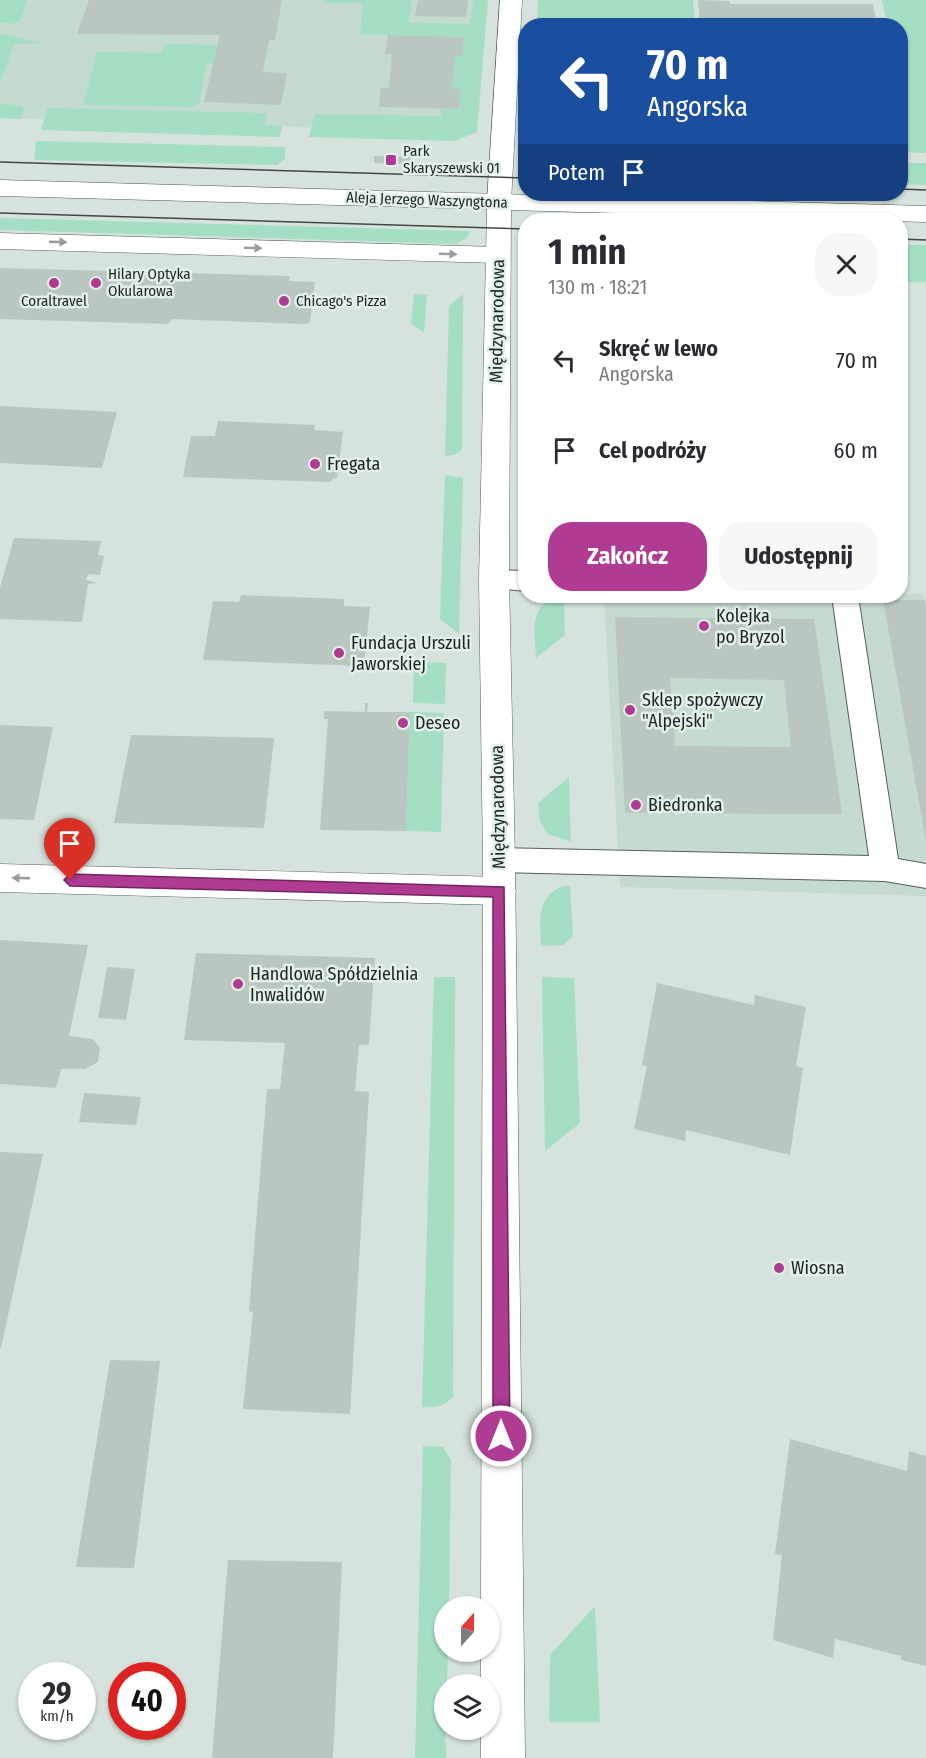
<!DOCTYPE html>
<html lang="pl">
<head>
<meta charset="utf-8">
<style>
  body { margin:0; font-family:"Fira Sans Condensed",sans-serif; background:#f7f7f7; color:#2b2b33; height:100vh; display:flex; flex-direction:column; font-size:22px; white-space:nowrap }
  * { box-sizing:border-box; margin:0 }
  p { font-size:20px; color:#7c7c81 }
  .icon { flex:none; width:33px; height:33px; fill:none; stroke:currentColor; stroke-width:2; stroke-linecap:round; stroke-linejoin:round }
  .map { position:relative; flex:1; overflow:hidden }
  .panel { position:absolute; left:518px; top:213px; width:390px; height:390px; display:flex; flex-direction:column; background:#fff; border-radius:24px; box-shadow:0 2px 4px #0004 }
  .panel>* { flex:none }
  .hud { position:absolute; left:518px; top:18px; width:390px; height:183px; border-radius:24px; box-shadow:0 2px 4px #0004; background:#1a4fa0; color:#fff; overflow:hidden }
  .needle { width:39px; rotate:21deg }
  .buttons { position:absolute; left:434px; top:1596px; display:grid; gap:12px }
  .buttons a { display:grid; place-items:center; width:66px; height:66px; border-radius:50%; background:#fff; box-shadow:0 2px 4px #0004; font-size:30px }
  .speed { position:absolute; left:18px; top:1662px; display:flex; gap:12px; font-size:30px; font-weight:700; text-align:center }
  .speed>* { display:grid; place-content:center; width:78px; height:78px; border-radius:50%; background:#fff; box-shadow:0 2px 4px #0004; line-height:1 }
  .speed small { font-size:15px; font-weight:400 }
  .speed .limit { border:9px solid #d22; background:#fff; color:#111 }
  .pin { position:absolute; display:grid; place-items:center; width:51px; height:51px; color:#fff; margin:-62px -26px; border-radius:50% 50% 50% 0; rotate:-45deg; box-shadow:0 0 6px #0007 }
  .pin .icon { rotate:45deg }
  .me { position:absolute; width:66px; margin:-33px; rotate:0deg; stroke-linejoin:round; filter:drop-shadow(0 0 4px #0008) }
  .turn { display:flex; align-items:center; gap:21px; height:126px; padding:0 30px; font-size:27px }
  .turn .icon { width:78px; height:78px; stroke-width:2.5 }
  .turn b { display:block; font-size:42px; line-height:51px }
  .then { display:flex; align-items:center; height:57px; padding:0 30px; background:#0003; gap:12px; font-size:22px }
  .round { display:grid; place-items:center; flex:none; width:63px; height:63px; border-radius:24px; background:#f7f7f7 }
  .headline { display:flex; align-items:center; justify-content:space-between; height:102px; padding:0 30px }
  h1 { font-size:36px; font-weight:700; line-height:45px }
  .cta { display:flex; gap:12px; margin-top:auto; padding:12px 30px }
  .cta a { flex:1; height:69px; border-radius:24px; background:#af3b93; color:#fff; font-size:24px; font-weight:700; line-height:69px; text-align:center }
  .cta a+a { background:#f7f7f7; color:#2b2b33 }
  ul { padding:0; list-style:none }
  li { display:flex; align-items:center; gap:18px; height:90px; padding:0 30px }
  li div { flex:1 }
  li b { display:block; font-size:22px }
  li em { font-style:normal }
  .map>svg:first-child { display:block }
</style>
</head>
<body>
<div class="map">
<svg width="926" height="1758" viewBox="0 0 926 1758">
  <rect width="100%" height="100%" fill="#d5e3dc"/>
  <!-- built -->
  <path fill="#c5dbd0" d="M 0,0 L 488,0 L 456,132 L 0,118 Z
    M 900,594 L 923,594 L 926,608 L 926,896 L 620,887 L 604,596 Z"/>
  <!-- green -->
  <path fill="#a4dfc4" d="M 0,0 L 27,0 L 20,21 L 11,24 L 0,22 Z
    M 325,0 L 412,0 L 409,23 L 470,24 L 473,0 L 488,0 L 477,132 L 455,141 L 309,137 L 315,114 L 441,116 L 441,109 L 459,109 L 461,89 L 452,89 L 455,56 L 462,55 L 464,37 L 360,34 L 363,3 L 324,3 Z
    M 538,0 L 693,0 L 695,25 L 537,25 Z
    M 882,0 L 926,0 L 926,153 L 900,152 L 900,26 L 887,25 Z
    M 0,33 L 40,43 L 14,44 L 0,84 Z
    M 165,44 L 218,45 L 214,63 L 207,63 L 199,104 L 196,104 L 195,107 L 83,105 L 97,52 L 162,53 Z
    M 0,103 L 21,106 L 24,109 L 21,119 L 0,118 Z
    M 47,108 L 267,113 L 265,125 L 282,126 L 280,137 L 41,130 Z
    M 36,141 L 285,147 L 285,159 L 277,165 L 34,160 Z
    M 900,163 L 926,163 L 926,185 L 900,184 Z
    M 0,218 L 470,231 L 467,238 L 456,244 L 0,230 Z
    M 905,245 L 926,245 L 926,282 L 900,282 L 900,255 L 907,255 Z
    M 414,294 L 427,295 L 424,332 L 411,324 Z
    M 463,294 L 462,450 L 454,455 L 445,456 L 449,306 Z
    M 445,475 L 463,478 L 459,634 L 440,619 Z
    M 564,598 L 565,635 L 536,658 C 535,630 527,601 564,598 Z
    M 414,662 L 446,663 L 445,704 L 413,703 Z
    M 410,712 L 444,713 L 441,832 L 406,831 Z
    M 569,777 L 569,781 L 571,842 L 548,834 L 540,822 L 538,803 Z
    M 564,886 L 570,886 L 573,936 L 563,945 L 541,946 C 540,921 536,895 564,886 Z
    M 434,977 L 455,977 L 453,1396 C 445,1407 435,1408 422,1407 Z
    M 542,977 L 574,978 L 580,1123 L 545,1151 Z
    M 423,1446 L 443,1447 L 451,1460 L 449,1606 L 444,1606 L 444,1652 L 448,1652 L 447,1684 L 444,1684 L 446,1758 L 415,1758 Z
    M 595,1606 L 600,1722 L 549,1722 L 550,1655 Z"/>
  <!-- building -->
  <path fill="#b9c7c0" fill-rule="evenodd" d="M 89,0 L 282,0 L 275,40 L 269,40 L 263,72 L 287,73 L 281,105 L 204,102 L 220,35 L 77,34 Z
    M 418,0 L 468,0 L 466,17 L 415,16 Z
    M 698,0 L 729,1 L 730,4 L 873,4 L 877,26 L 700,26 Z
    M 388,35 L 464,37 L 462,56 L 455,56 L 452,89 L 461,89 L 459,109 L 379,107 L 381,88 L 389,88 L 392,54 L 385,54 Z
    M 374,156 L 411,157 L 410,164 L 374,163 Z
    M 0,268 L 290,276 L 289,281 L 315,282 L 310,322 L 305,324 L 172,319 L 168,324 L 0,319 Z
    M 0,406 L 117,412 L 102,468 L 0,463 Z
    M 218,421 L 315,425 L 314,430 L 343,432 L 337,478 L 332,479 L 331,482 L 183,477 L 191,436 L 215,436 Z
    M 14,538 L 101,541 L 98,555 L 104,556 L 100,575 L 88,574 L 86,580 L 98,583 L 88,584 L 82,622 L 0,619 L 0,588 Z
    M 241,595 L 344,599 L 344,606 L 370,607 L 364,666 L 203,660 L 213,601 L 239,602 Z
    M 883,600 L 925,600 L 926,608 L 926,841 Z
    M 615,617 L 814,619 L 842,814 L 625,813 ZM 670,678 L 784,680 L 791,747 L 675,746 Z
    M 365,703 L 368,703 L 367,712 L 410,712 L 406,831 L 320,830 L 328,719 L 324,719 L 324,711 L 365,712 Z
    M 0,725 L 53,727 L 34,820 L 0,819 Z
    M 131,735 L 274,738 L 264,828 L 114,823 Z
    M 0,940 L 88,945 L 69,1036 L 93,1039 L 100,1048 L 98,1062 L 85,1069 L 61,1069 L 56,1088 L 0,1084 Z
    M 196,953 L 375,958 L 369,1045 L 359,1045 L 355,1091 L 369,1092 L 350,1414 L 243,1409 L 253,1312 L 249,1311 L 267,1089 L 280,1089 L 285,1043 L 184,1040 Z
    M 107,967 L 135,969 L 126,1020 L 98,1018 Z
    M 657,983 L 754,1005 L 755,995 L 806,1007 L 796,1066 L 803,1068 L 790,1155 L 686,1130 L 685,1141 L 634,1129 L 647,1066 L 642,1065 Z
    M 84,1093 L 141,1097 L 136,1125 L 79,1122 Z
    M 0,1152 L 43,1154 L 1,1348 L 0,1348 Z
    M 110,1360 L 160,1361 L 134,1568 L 76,1567 Z
    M 790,1439 L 907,1471 L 909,1451 L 926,1456 L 926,1666 L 901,1660 L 901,1656 L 835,1639 L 833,1658 L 773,1640 L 782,1555 L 775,1554 Z
    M 228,1560 L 342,1562 L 333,1758 L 212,1758 Z"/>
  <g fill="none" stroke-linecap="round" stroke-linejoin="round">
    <!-- lane casing -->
    <g stroke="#54605a" stroke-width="2">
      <path id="lane" d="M 494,570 L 525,571 L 525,591 L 485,587 L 481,580 L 485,573 Z
        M 832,596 L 858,596 L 898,859 L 926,864 L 926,888 L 885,881 L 499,872 L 489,869 L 485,860 L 489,851 L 499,848 L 869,856 Z"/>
    </g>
    <!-- street casing -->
    <g stroke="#54605a" stroke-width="1">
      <path id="street" d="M 500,0 L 522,0 L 511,202 L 508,207 L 499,210 L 490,207 L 487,202 Z
        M 0,233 L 498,247 L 507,249 L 510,255 L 507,261 L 498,263 L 0,249 Z
        M 0,864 L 499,877 L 511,881 L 516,891 L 511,901 L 499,905 L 0,892 Z"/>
    </g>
    <!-- secondary casing -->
    <g stroke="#54605a" stroke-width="1">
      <path id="secondary" d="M 0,180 L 926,206 L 926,222 L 511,210 L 509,580 L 515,860 L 525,1758 L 481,1758 L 481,1730 L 489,1730 L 489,1684 L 481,1684 L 481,1652 L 489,1652 L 489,1606 L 481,1606 L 483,860 L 479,580 L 487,209 L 0,196 Z"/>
    </g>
    <!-- lane -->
    <use href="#lane" fill="#fff" fill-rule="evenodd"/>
    <!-- street -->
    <use href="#street" fill="#fff" fill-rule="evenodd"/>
    <!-- secondary -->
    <use href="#secondary" fill="#fff" fill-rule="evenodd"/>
    <!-- tram -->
    <path stroke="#404744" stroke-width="1.5" d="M 0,162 L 525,178
      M 900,189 L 926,190
      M 0,213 L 525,229
      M 900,239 L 926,240"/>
  </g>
  <!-- one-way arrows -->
  <defs><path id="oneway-solid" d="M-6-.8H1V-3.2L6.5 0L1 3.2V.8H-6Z" transform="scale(1.5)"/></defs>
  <g fill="#9a9c9c">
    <use href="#oneway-solid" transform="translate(58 242) rotate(2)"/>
    <use href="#oneway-solid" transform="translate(253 248) rotate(2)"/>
    <use href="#oneway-solid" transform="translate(448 254) rotate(2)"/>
    <use href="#oneway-solid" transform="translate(21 878) rotate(-178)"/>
  </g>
  <!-- route -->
  <path fill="#af3b93" stroke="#722660" stroke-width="1.5" d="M 70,874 L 504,887 L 510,1436 L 507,1442 L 501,1444 L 495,1442 L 493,1436 L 493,897 L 70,886 L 64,880 Z"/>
  <!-- markers -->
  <g fill="#af3b93" stroke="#e2f0ea" stroke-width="2">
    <rect x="385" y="154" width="12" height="12" rx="3"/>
    <circle cx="54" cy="283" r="6"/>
    <circle cx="96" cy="283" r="6"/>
    <circle cx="284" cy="301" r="6"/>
    <circle cx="315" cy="464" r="6"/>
    <circle cx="704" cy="626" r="6"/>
    <circle cx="339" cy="653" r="6"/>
    <circle cx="630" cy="710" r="6"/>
    <circle cx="403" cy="723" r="6"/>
    <circle cx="636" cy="805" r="6"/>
    <circle cx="238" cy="984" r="6"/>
    <circle cx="779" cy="1268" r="6"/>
  </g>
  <g text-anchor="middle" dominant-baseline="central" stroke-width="5" stroke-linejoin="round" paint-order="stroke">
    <!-- far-poi labels -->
    <g font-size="15" fill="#1f2422" stroke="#e2f0ea" text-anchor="start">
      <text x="403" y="151">Park<tspan x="403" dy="17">Skaryszewski 01</tspan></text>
      <text x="108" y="274">Hilary Optyka<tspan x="108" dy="17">Okularowa</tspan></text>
      <text x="54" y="301" text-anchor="middle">Coraltravel</text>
      <text x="296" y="301">Chicago's Pizza</text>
    </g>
    <!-- far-street labels -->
    <g font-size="15" fill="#1f2422" stroke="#e2f0ea">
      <text transform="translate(427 200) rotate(2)">Aleja Jerzego Waszyngtona</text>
    </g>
    <!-- street labels -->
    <g font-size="18" fill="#1f2422" stroke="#e2f0ea">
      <text transform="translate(497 321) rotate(-89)">Międzynarodowa</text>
      <text transform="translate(498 807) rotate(-91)">Międzynarodowa</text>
    </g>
    <!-- poi labels -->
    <g font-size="18" fill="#1f2422" stroke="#e2f0ea" text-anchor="start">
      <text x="327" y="464">Fregata</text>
      <text x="716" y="616">Kolejka<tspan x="716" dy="21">po Bryzol</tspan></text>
      <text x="351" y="643">Fundacja Urszuli<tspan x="351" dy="21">Jaworskiej</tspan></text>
      <text x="642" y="700">Sklep spożywczy<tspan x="642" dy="21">"Alpejski"</tspan></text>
      <text x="415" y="723">Deseo</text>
      <text x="648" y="805">Biedronka</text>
      <text x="250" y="974">Handlowa Spółdzielnia<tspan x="250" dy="21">Inwalidów</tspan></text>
      <text x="791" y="1268">Wiosna</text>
    </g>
  </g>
</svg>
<div class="buttons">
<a><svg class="needle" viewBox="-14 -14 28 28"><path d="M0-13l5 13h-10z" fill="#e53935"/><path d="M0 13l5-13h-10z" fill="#7c7c81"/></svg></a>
<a><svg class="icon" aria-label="layers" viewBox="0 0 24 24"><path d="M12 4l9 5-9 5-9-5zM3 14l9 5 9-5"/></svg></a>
</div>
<div class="speed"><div>29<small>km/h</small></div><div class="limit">40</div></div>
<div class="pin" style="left:70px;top:880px;background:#d93025"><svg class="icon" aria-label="arrive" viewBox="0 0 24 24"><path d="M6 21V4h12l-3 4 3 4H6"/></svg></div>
<svg class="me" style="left:501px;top:1436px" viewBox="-20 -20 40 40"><circle r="17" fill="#af3b93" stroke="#fff" stroke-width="3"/><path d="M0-11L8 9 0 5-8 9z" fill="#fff"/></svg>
<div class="hud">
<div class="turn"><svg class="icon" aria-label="left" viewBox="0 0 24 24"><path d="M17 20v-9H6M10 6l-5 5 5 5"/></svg><div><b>70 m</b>Angorska</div></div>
<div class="then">Potem<svg class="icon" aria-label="arrive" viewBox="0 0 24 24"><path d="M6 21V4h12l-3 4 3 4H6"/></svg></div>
</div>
<section class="panel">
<div class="headline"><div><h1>1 min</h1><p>130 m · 18:21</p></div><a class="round"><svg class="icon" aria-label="close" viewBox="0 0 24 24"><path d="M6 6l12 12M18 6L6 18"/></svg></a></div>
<ul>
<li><svg class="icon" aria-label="left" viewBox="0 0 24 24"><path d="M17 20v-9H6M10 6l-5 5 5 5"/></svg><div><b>Skręć w lewo</b><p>Angorska</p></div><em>70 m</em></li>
<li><svg class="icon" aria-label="arrive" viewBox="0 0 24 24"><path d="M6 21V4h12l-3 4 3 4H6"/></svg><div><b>Cel podróży</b></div><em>60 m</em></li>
</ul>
<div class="cta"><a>Zakończ</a><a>Udostępnij</a></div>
</section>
</div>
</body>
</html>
